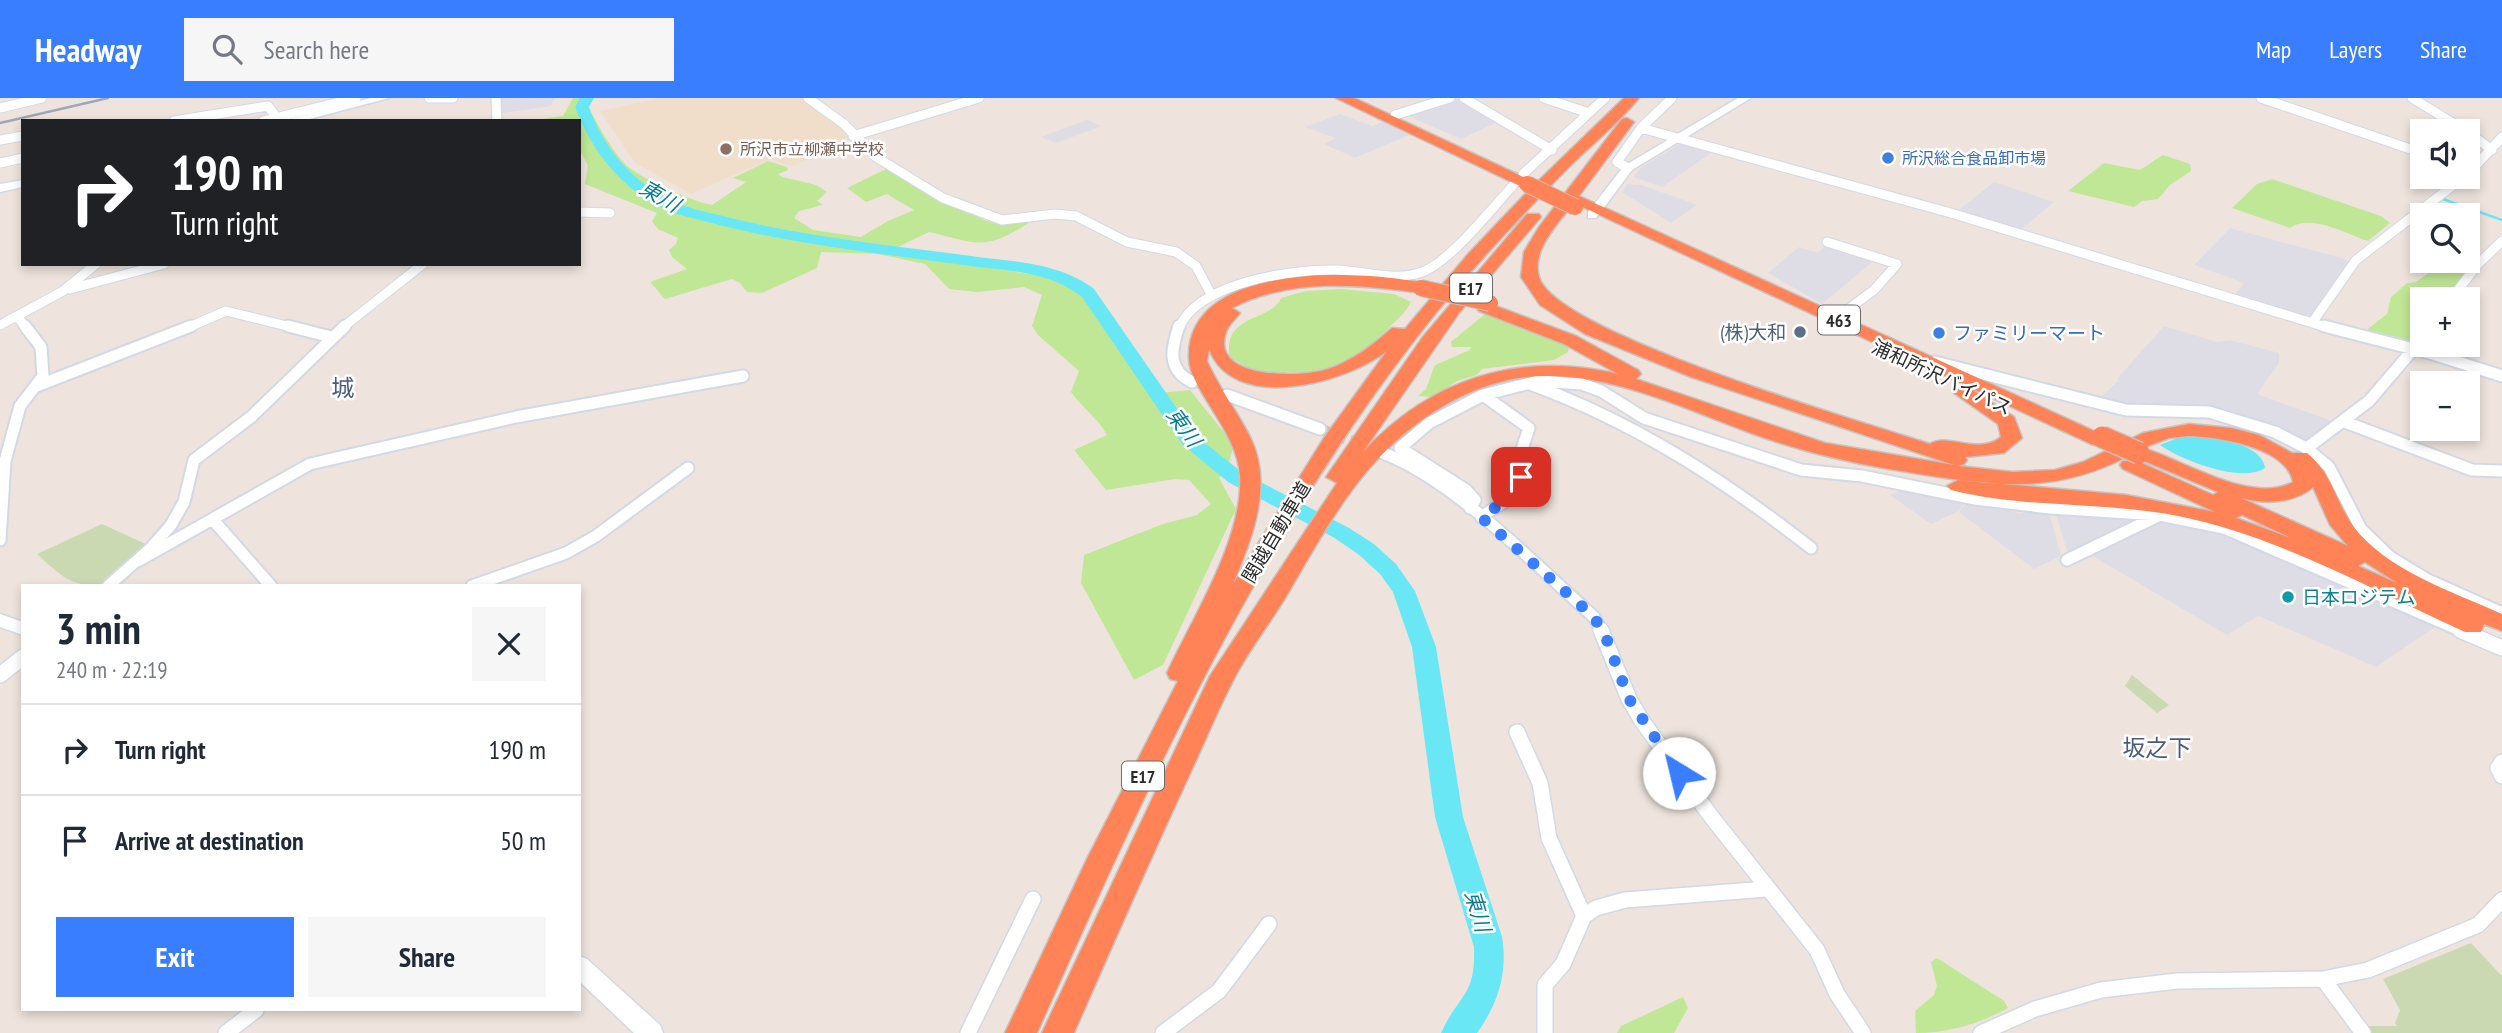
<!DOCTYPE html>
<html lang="en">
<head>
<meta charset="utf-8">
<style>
  body { margin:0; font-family:"PT Sans Narrow","Noto Sans JP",sans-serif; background:#f6f6f7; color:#1f2937; height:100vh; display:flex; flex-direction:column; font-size:26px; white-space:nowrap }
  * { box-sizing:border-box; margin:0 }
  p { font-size:23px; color:#747a83 }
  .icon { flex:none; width:38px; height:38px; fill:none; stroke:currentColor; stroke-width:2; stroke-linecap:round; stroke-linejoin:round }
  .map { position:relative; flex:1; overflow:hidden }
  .details { position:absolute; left:21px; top:486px; width:560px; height:427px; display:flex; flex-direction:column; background:#fff; border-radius:0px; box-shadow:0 4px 10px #0003 }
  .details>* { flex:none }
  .hud { position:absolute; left:21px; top:21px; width:560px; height:147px; border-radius:0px; box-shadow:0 4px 10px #0003; background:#202124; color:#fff; overflow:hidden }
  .fabs { position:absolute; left:2410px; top:21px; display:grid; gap:14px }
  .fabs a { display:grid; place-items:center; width:70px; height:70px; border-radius:0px; background:#fff; box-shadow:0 4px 10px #0003; font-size:35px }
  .pin { position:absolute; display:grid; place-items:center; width:60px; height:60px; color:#fff; margin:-30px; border-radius:14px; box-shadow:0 4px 10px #0006 }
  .me { position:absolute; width:77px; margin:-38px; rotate:324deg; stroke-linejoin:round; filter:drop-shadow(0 0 5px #0008) }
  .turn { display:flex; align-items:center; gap:24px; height:147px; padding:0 35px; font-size:32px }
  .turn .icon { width:91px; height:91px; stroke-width:2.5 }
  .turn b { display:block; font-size:49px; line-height:60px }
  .round { display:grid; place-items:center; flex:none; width:74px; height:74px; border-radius:0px; background:#f6f6f7 }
  .head { display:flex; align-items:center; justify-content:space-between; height:119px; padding:0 35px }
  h1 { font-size:42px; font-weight:600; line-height:52px }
  .action { display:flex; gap:14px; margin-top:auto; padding:14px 35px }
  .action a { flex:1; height:80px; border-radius:0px; background:#387eff; color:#fff; font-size:28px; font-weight:600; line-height:80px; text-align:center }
  .action a+a { background:#f6f6f7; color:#1f2937 }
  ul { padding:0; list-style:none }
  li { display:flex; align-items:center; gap:21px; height:91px; padding:0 35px; border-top:2px solid #e0e1e3 }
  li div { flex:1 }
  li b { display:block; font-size:26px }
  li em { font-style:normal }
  header { display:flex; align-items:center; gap:42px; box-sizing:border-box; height:98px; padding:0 35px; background:#387eff; color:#fff }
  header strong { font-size:33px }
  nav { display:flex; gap:38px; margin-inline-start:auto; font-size:24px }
  .search { width:490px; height:63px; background:#f6f6f7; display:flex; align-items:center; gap:18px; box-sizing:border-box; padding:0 24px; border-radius:0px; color:#747a83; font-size:26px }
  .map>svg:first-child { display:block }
</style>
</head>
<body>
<header>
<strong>Headway</strong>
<div class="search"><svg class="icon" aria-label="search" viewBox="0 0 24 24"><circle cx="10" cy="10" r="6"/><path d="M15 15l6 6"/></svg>Search here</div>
<nav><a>Map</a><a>Layers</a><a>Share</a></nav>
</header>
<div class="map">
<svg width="2502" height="935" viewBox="0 0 2502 935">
  <rect width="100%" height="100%" fill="#eee4dd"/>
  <!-- industrial -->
  <path fill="#dedde6" d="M 499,0 L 555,0 L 551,8 L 499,16 Z
    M 1461,0 L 1499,23 L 1461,41 L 1406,17 Z
    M 1340,16 L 1373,28 L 1382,24 L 1409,37 L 1355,60 L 1324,46 L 1336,40 L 1305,29 Z
    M 1087,22 L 1102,28 L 1056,45 L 1041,39 Z
    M 1682,45 L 1714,53 L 1662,89 L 1633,79 L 1643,68 Z
    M 1994,84 L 2054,104 L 2017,135 L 1955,115 Z
    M 1627,86 L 1642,87 L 1697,107 L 1671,125 L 1622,94 Z
    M 2230,130 L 2345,161 L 2350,164 L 2307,222 L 2233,199 L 2244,185 L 2194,167 Z
    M 1826,147 L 1875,162 L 1822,206 L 1768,175 L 1799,149 L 1818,155 Z
    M 2164,228 L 2217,244 L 2230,242 L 2279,255 L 2279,265 L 2257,296 L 2335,324 L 2305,346 L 2205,311 L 2171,306 L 2137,311 L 2096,304 L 2119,282 L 2117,281 Z
    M 1902,392 L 1959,404 L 1964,406 L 1959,413 L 1931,426 L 1890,397 Z
    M 1966,405 L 2019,415 L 2049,414 L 2061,458 L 2034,471 L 1959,414 Z
    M 2056,416 L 2128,418 L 2138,424 L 2068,456 Z
    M 2160,421 L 2223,433 L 2438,527 L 2376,569 L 2258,518 L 2227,537 L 2089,456 Z"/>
  <!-- education -->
  <path fill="#f0decb" d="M 660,0 L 802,0 L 841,30 L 849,40 L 793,68 L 770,61 L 691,96 L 635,65 L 600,13 Z"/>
  <!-- green -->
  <path fill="#bfe796" d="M 573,0 L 590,0 L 586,4 C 596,24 609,48 624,65 C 638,80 691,103 712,107 L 746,84 L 733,80 L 768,63 L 787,69 L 788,72 L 778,76 L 783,79 L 816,87 L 827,94 L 817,103 L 823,107 L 799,113 L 794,120 L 813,132 L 861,139 L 886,124 L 914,112 L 887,96 L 866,104 L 847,90 L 886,71 L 984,122 L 998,126 L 1030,124 C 985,153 978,146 929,134 L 898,149 L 933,161 L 1067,182 L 1082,194 L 1150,296 L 1190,292 L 1234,347 L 1229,365 L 1219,380 L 1236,411 L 1163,567 L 1134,582 L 1081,485 L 1084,457 L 1163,426 L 1197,417 L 1211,406 L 1189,382 L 1175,381 L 1106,392 L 1074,352 L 1107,337 C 1098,320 1082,310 1071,294 L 1079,273 L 1038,237 L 1032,228 L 1042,197 L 1024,189 L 977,194 L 949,191 L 925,166 L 878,156 L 821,154 L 817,170 L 762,195 L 747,194 L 740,185 L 732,181 L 665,201 L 650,184 L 687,171 L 672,159 L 669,152 L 676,146 L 678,140 L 658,131 L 652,123 L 657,115 L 585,86 L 588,68 L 579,50 L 579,23 L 527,23 L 563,18 Z
    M 2163,57 L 2190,66 L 2191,73 L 2170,87 L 2158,101 L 2142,103 L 2134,109 L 2068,93 L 2104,65 L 2140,72 Z
    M 2272,81 L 2381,118 L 2390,125 L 2368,143 C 2347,136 2310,115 2290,130 L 2232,110 L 2257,86 Z
    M 2468,157 L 2473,160 L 2469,165 L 2473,169 L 2456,201 L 2422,201 L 2419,241 L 2406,248 L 2368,236 L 2368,231 L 2387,216 L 2391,199 L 2407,185 L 2416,184 L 2430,174 L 2426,166 L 2468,163 Z
    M 1341,191 L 1394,196 L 1411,204 C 1405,216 1396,222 1387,232 C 1360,262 1327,277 1287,274 L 1281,278 L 1256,275 L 1230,259 C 1221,216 1273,223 1281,200 L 1306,193 Z
    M 1485,216 L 1563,245 L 1569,249 L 1568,254 L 1554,262 L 1482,271 L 1477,277 L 1457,283 L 1433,299 L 1418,298 L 1426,291 L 1435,267 L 1470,252 L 1471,249 L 1452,249 L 1451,244 Z
    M 1937,860 L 2004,903 L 2008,910 C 1979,926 1948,935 1916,935 L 1915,913 L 1934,897 L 1937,888 L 1931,864 Z
    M 1683,899 L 1688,910 L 1674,935 L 1617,935 L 1621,928 Z"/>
  <!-- cemetery -->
  <path fill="#cbd9b3" d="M 102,426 L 148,447 L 102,488 C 69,488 60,477 37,456 Z
    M 2132,577 L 2169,607 L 2157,615 L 2125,588 Z
    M 2471,845 L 2502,878 L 2502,935 L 2368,935 L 2365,928 L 2397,928 L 2395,925 L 2400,912 L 2383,881 Z"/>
  <!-- water -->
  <path fill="#6ae7f5" d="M 2180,339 C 2203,339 2260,341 2265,370 C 2242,386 2181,362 2160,347 Z"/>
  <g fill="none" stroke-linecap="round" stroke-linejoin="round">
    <!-- stream -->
    <path stroke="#6ae7f5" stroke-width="2.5" d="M 2443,101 L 2502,122"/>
    <!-- river -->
    <path fill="#6ae7f5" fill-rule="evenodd" d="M 580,0 L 594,0 L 589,9 C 603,48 629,80 666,100 C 684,110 707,114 727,119 C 809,140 894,147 978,159 C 1019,164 1061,166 1094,191 L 1196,338 L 1243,375 L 1349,430 L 1374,446 L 1396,466 L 1415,493 L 1436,549 L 1463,719 L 1502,839 C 1508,875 1498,906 1477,935 L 1441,935 C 1458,897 1476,899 1474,849 L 1435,719 L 1412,549 L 1393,494 L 1380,476 L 1358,456 L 1333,439 L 1228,384 L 1182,346 L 1082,199 C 1050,174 1010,173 971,168 C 887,156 802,148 719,127 C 698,121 673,117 654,106 C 616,84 590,49 575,9 Z"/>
    <!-- street-tunnel -->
    <path stroke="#c7bfb9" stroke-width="11" stroke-dasharray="11 5" stroke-linecap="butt" d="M 1320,331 L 1365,348"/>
    <!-- street-far2 casing -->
    <g stroke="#d2d8e5" stroke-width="11">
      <path id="street-far2" d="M 429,0 L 453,0
        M 496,0 L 497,23
        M 808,0 L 844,26 L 876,59 L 943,100 L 1002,122 L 1055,116 L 1076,118 L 1127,144 L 1176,154 L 1196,168 L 1212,198
        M 1464,0 L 1552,52
        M 1544,0 L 1589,15
        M 2261,0 L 2422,55
        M 2412,0 L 2466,33
        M 0,10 L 42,0
        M 1395,17 L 1450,0
        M 174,23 L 268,8 L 276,19
        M 263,23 L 356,0
        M 1641,30 L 1951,115 L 2329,230
        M 2468,34 L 2492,52
        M 853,38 L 979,0
        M 0,42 L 23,38
        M 0,65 L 23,60
        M 1628,70 L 1617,64 L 1641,30 L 1672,0
        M 1523,76 L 1605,0
        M 2468,76 L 2502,39
        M 579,114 L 610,115
        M 1827,144 L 1897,166 L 1874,192 L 1835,221
        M 70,191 L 164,166
        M 2451,201 L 2478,166 L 2502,143
        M 17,218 L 26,230
        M 2312,225 L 2356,162 L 2464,79
        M 0,227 L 63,193 L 96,166
        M 187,230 L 226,213 L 295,230
        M 342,230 L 423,166
        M 1179,230 C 1198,184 1294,171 1337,172 C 1364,173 1396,184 1422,174 C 1452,163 1495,106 1518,82"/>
    </g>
    <!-- street-far1 casing -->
    <g stroke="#d2d8e5" stroke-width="15">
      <path id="street-far1" d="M 288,228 L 331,239
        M 1179,228 C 1171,251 1167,272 1192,284
        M 2324,228 L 2433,256 L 2502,278
        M 1935,264 L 2126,312 L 2209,314 L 2275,334 L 2306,350 L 2329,369 L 2361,431 L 2390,459 L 2426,481 L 2502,515
        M 1530,286 C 1634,324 1724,382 1811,450
        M 37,288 L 191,228
        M 1227,297 L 1320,331
        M 2345,324 L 2472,372 L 2502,373
        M 2307,350 L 2369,303 L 2422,241
        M 1383,355 C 1456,383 1535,467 1594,519 L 1602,534
        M 1470,410 L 1475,402 L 1466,392 L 1400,350 L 1429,325 L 1483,297 L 1538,283 L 1582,286 L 1601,293 L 1644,320 L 1801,372 L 1862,378 L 1975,401 L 2050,410 L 2160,417 L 2224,430 L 2464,534
        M 1481,419 L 1516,396 L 1521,379 L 1518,363 L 1529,330 L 1483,297
        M 214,423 L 271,488
        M 0,442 L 5,363 L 20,308 L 43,278 L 41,249 L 25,228
        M 2067,462 L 2160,417
        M 138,463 L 310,366 L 516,319 L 743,278
        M 108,488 L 151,450 L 171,427 L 184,404 L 194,362 L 251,319 L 345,228
        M 472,488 L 566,455 L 596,438 L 688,370"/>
    </g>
    <!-- street casing -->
    <g stroke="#d2d8e5" stroke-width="18">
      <path id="street" d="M 1601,532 L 1629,601 L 1642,623 L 1710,717 L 1817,852 L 1837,896 L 1863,935
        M 2460,532 L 2502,550
        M 0,577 L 23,559
        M 1517,634 L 1540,685 L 1549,740 L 1584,818
        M 2502,664 L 2498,670 L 2502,678
        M 2323,881 L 2363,935
        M 226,935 L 256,912
        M 968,935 L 1033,801
        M 1163,935 L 1219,893 L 1269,826
        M 1545,935 L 1545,887 L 1563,866 L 1584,818 L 1596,810 L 1625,802 L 1767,791
        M 1981,935 L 2035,911 L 2101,892 L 2177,883 L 2323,881 L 2368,872 L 2478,827 L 2502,802"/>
    </g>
    <!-- secondary casing -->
    <g stroke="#d2d8e5" stroke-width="3">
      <path id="secondary" d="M 371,0 L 389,0 L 302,23 L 282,23 Z
        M 1738,0 L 1751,0 L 1632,72 L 1596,120 L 1588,120 L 1588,114 L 1624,68 Z
        M 23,82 L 23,89 L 0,94 L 0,86 Z
        M 0,516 L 23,524 L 23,537 L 0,529 Z
        M 579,858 L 587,861 L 660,927 L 663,935 L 634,935 L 579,883 Z"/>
    </g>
    <!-- highway casing -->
    <g stroke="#c4c4c4" stroke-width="3">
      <path id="highway" d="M 1336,0 L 1354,0 L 1532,83 L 1533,88 L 1624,0 L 1639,0 C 1618,26 1590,48 1567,71 C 1517,122 1468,174 1424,230 C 1257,442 1146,691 1037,935 L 1005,935 L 1087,761 L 1178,583 L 1170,581 L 1167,575 C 1193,519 1244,440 1240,377 C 1237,332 1190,292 1189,261 C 1185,163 1364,171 1427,186 L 1430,190 L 1427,194 L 1421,195 C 1358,186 1289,180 1232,210 L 1240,215 C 1236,221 1230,225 1227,232 C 1206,282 1302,280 1328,271 C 1352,263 1373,247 1392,230 L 1405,231 L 1469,155 L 1532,89 L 1522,89 ZM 1209,251 C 1234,316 1346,285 1387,253 L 1324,340 L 1233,486 C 1252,440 1274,387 1250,339 C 1237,313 1219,290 1207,263 Z
        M 1627,20 L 1634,24 L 1579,98 L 2105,338 L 2108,342 L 2098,348 L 2091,346 L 1574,105 C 1559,124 1531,152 1539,179 C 1554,235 1867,325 1930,346 C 1948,334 1978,358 2001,339 L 1998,326 L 1954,295 L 1957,291 L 1971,291 L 2014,319 L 2022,340 L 2004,355 L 1965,359 L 1967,362 L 1964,366 L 1958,368 L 2013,374 L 2055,372 L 2083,364 L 2143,335 L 2189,326 L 2231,330 L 2259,337 L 2292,355 L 2307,355 C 2332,375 2335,403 2353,428 C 2387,473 2452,493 2502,516 L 2502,533 L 2484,526 L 2481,534 L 2465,534 C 2372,492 2278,438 2178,418 C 2103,403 2025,411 1951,392 L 1947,388 L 1958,382 L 2126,397 L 2215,414 L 2123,371 L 2120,367 L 2123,363 L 2137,363 L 2213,397 L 2218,394 L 2130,357 C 2047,402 1978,385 1889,371 C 1841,363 1794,351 1748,334 C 1686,311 1622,280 1553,278 C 1493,276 1440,304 1396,343 C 1349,385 1318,444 1287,497 C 1271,524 1251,549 1236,577 C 1220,607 1207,639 1193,669 C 1152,757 1113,846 1074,935 L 1042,935 L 1210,578 L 1337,385 L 1326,379 L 1422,240 L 1527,116 L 1539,116 L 1541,119 L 1459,215 L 1363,354 C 1432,280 1519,253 1618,276 L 1564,246 L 1479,213 L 1476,209 L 1479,205 L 1485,204 L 1576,238 L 1638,272 L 1641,276 L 1636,281 L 1825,345 L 1954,367 L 1691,279 L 1585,236 L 1540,207 L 1521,179 L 1524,154 L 1539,129 L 1622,21 ZM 2189,338 C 2218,339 2287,349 2293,384 C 2251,407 2184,362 2143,350 L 2169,340 ZM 2313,389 L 2330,427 L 2348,448 L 2241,400 C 2265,406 2294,406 2313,389 ZM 2242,417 L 2291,440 L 2236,420 ZM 2365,464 L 2397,485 L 2358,468 Z"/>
    </g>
    <!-- street-far2 -->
    <use href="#street-far2" stroke="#fff" stroke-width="9"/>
    <!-- street-far1 -->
    <use href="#street-far1" stroke="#fff" stroke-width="11"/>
    <!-- street -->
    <use href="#street" stroke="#fff" stroke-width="15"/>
    <!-- secondary -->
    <use href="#secondary" fill="#fff" fill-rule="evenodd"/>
    <!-- highway -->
    <use href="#highway" fill="#ff8356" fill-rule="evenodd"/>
    <!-- rail -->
    <path stroke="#9fa6b7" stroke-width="2.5" d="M 0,25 L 108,0"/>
    <!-- highway-bridge-far1 casing -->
    <g stroke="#c4c4c4" stroke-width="18" stroke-linecap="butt">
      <path id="highway-bridge-far1" d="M 1527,86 L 1575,109
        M 1421,190 L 1490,205"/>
    </g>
    <!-- highway-bridge casing -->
    <g stroke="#c4c4c4" stroke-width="24" stroke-linecap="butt">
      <path id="highway-bridge" d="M 2102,339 L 2139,355"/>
    </g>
    <!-- highway-bridge-far1 -->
    <use href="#highway-bridge-far1" stroke="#ff8356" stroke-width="16"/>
    <!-- highway-bridge -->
    <use href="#highway-bridge" stroke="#ff8356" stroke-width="21"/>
  </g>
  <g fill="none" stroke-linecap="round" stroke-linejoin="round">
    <!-- route -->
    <path stroke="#387eff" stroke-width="12" stroke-dasharray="0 21.6" d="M 1521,379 L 1516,396 L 1481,419 L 1594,519 L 1607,542 L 1629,601 L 1679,675"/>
  </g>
  <!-- markers -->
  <circle fill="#8d6e63" stroke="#fff" stroke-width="2.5" cx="726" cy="51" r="7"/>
  <g fill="#3f7fe0" stroke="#fff" stroke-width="2.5">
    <circle cx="1888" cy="60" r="7"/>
    <circle cx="1939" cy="235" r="7"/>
  </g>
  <circle fill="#5c6f8a" stroke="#fff" stroke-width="2.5" cx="1800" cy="234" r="7"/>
  <circle fill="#0f9aa8" stroke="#fff" stroke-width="2.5" cx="2288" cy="499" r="7"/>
  <g text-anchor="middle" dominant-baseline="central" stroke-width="5" stroke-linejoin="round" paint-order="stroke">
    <!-- far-education labels -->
    <g font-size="16" fill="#785e54" stroke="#fff" text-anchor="start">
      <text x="740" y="51">所沢市立柳瀬中学校</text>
    </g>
    <!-- far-shop labels -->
    <g font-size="16" fill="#366cbe" stroke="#fff" text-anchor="start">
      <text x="1902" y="60">所沢総合食品卸市場</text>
    </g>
    <!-- shield labels -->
    <g fill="#fff" stroke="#6b6b6b" stroke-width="2">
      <rect x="1450" y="175.5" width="42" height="29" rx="5"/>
      <rect x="1818" y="207.5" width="42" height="29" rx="5"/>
      <rect x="1122" y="663.5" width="42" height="29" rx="5"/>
    </g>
    <g font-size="18" font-weight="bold" fill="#2b2b2b">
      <text x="1471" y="190">E17</text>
      <text x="1839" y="222">463</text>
      <text x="1143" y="678">E17</text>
    </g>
    <!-- service labels -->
    <g font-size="19" fill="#4e5e75" stroke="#fff" text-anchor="end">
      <text x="1786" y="234">(株)大和</text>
    </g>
    <!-- shop labels -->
    <g font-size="19" fill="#366cbe" stroke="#fff" text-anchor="start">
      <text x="1953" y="235">ファミリーマート</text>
    </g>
    <!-- street labels -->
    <g font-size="19" fill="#2b2b2b" stroke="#fff">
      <text transform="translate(1942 279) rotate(25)">浦和所沢バイパス</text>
      <text transform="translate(1276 434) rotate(-59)">関越自動車道</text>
    </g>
    <!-- culture labels -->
    <g font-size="19" fill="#0d838f" stroke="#fff" text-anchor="start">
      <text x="2302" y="499">日本ロジテム</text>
    </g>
    <!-- water labels -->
    <g font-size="21" font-style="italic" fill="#077c95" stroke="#fff">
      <text transform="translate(660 98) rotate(30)">東川</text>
      <text transform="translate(1184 329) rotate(54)">東川</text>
      <text transform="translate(1478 813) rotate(73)">東川</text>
    </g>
    <!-- quarter labels -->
    <g font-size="23" fill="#495b7f" stroke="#fff">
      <text x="343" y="289">城</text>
      <text x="2157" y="649">坂之下</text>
    </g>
  </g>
</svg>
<div class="fabs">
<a><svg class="icon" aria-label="sound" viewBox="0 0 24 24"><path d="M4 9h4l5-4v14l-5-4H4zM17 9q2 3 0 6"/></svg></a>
<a><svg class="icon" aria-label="search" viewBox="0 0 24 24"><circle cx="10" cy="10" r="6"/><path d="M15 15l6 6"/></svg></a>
<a>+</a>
<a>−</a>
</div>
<div class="pin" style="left:1521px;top:379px;background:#d93025"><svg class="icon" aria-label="arrive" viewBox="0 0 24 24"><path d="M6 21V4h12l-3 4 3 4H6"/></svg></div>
<svg class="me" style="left:1679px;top:675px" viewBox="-20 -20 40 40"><circle r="19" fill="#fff"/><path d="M0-13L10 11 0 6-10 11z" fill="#387eff"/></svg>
<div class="hud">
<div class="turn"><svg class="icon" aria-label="right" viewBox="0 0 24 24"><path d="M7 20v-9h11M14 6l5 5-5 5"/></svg><div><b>190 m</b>Turn right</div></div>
</div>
<section class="details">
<div class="head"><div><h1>3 min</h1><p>240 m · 22:19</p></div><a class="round"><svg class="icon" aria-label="close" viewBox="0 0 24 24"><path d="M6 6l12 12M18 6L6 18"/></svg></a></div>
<ul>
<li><svg class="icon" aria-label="right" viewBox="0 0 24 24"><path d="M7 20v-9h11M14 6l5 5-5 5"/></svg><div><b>Turn right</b></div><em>190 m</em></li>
<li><svg class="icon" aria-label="arrive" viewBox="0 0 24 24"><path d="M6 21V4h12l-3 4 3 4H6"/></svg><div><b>Arrive at destination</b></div><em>50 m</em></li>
</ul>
<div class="action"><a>Exit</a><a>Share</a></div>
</section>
</div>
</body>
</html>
